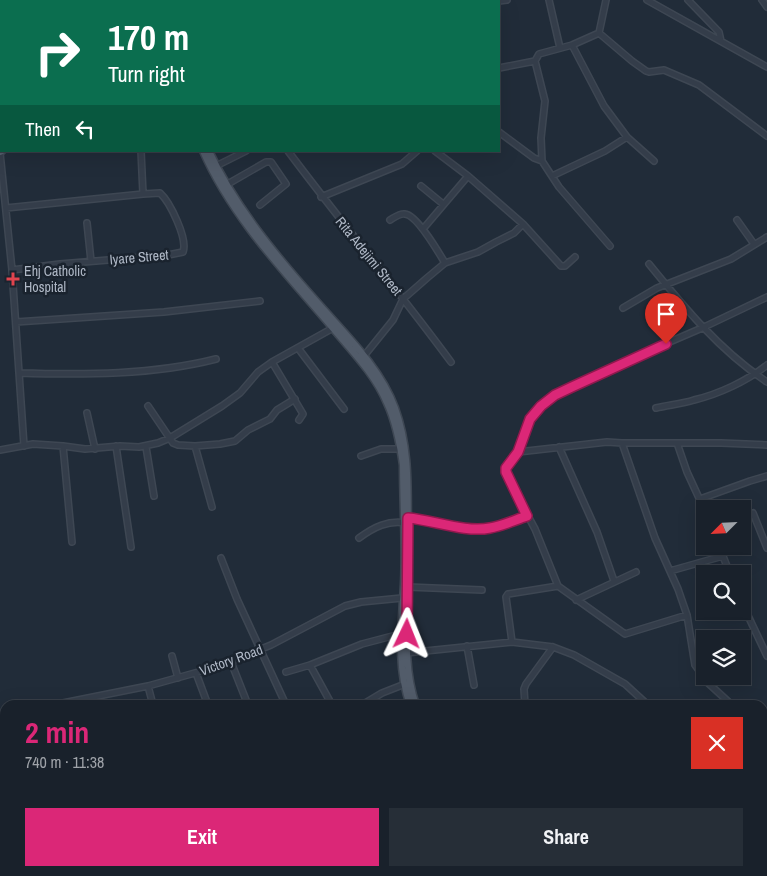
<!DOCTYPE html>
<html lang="en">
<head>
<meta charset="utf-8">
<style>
  body { margin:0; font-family:"Archivo Narrow",sans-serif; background:#262e37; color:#f1f3f6; height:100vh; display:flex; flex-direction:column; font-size:19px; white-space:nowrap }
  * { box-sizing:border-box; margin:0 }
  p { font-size:16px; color:#9fa3a9 }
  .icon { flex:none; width:28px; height:28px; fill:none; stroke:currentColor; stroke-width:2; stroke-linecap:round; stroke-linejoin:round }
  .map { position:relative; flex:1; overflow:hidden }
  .panel { position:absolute; left:0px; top:700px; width:768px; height:176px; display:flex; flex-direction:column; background:#19212b; border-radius:15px 15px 0 0; box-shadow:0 5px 20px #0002,0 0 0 1px #373e47 }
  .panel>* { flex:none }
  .banner { position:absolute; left:0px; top:0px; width:500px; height:152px; box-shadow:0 5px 20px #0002,0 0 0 1px #373e47; background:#0b6e4f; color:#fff; overflow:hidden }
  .needle { width:32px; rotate:246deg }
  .tools { position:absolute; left:696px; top:500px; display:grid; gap:10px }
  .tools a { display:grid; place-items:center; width:55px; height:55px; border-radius:0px; background:#19212b; box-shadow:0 5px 20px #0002,0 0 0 1px #373e47; font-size:25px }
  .pin { position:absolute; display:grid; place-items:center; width:42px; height:42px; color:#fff; margin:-51px -21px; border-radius:50% 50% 50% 0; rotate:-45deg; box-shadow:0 0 5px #0007 }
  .pin .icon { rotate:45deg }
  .me { position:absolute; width:55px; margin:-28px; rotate:2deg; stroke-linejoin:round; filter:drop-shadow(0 0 4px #0008) }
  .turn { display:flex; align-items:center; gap:18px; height:105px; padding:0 25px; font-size:22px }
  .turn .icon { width:65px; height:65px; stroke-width:2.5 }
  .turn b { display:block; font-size:35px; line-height:42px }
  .then { display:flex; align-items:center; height:48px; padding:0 25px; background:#0003; gap:10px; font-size:19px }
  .round { display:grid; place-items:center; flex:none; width:52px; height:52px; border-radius:0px; background:#262e37 }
  .overview { display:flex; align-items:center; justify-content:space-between; height:85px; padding:0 25px }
  h1 { font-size:30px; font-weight:700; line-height:38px; color:#db2777 }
  .action { display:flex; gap:10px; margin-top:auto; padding:10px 25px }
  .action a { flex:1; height:58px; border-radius:0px; background:#db2777; color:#fff; font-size:20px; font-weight:700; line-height:58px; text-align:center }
  .action a+a { background:#262e37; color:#f1f3f6 }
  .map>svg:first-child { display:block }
</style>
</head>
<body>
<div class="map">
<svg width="767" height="876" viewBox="0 0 767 876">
  <rect width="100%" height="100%" fill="#212c39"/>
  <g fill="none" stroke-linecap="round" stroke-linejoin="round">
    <!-- minor casing -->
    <g stroke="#3e4753" stroke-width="8">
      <path id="minor" d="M 67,0 L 67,1
        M 358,0 L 358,1
        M 471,0 L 471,1
        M 549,0 L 560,48
        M 647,0 L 767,67
        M 688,0 L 719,32 L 721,41
        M 762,0 L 767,7
        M 0,1 L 1,3
        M 448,1 L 461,0
        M 499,1 L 507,0
        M 599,33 L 632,61 L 646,71 L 649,72 L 664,70 L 699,85 L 767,136
        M 599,33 L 606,0
        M 572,45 L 604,106 L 627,137 L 654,161
        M 535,61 L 545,101 L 541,138 L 542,161 L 559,187 L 610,246
        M 499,68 L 535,61 L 539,54 L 572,45 L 599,33
        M 0,75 L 1,74
        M 499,132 L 534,158 L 542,161
        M 288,151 C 341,222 398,290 451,362
        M 435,151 L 468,176 L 523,224 L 561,266 L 565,266 L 575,257
        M 0,153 L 12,270 L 24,446
        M 216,166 L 246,151
        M 552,176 L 605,151 L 627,137
        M 226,185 L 266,162 L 271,162 L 286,184 L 260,205
        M 421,186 L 443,204
        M 321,197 L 402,164 L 417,151
        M 6,208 L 143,194 L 141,151
        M 390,220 C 395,217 400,213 405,214 C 417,215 439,253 445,263
        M 737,220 L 754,244
        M 87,223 L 91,261
        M 423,229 L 468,176
        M 649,264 C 684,307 719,350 767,382
        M 12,270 L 60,264 L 168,255 L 183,252 C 188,239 170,202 160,193 L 143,194
        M 623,308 L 657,288 L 731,259 L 767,237
        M 16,322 L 164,312 L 260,301
        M 298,348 L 344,409
        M 364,356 L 393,320 L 403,299 L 427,278 L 445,263 L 478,252 L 496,242 L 514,233 L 523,224
        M 272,362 L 303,414 L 299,420
        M 19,373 C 84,375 153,375 216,359
        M 148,406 L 173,443 L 178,445 L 195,446 L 220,444 L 235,441 L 248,430 L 270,419 L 277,410 L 295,399
        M 656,408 C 668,405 682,404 694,400 C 719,394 747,381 767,365
        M 87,413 L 95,449
        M 622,443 L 655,538 L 678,589 L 687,615 L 695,665 L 708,683 L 732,705
        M 677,443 L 687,472 L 705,511
        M 63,446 L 72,542
        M 116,446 L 131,547
        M 195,446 L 212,507
        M 146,447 L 154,496
        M 559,447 L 597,532 L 614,581
        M 0,450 L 33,444 L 63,446 L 85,449 L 120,446 L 139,447 L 158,443 L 170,438 L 222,406 L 240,393 L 258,372 L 272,362 L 333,328
        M 518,452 L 530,419 L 535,411 L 555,395 L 616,365 L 702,328 L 767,297
        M 361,456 L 381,449 L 401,449
        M 700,499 L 750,481 L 767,476
        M 753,513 L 767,548
        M 406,518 C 433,520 460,531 487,529 C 500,528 514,520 527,516
        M 359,538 C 374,527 388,520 406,523
        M 719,546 L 730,574
        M 221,558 L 237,599 L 286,705
        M 670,571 L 723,556
        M 408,587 L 482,590
        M 576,600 L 636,572
        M 742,603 L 767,656
        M 687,615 L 625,634 L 558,586 L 535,529 L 506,475 L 506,468 L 518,452 L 607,442 L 622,443 L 721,443 L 767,445
        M 512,642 L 506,597 L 508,594 L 558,586
        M 467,646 L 474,685
        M 406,653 L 512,642 L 553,647 L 574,655 L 625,684 L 648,705
        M 172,656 L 178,678
        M 231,662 L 248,705
        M 286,672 L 310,665
        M 196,673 L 208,705
        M 148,686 L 153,705
        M 53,705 L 148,686 L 220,666 L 271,645 L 345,606 L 361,602 L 402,598
        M 332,705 L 310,665 L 362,644 L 400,634
        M 362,705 L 382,693 L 405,684
        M 525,705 L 524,689 L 526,684 L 553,647
        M 571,705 L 574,703 L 581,705
        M 0,719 L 5,718
        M 762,720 L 767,721
        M 0,756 L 5,755
        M 762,785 L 767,787
        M 0,796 L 5,794
        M 0,836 L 5,834
        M 762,844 L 767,845
        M 48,871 L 50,876
        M 85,871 L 86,876
        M 381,871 L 381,876
        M 433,871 L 433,876
        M 462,871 L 463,876
        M 510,871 L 511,876
        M 573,871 L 577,876
        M 0,876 L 3,875
        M 110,876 L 120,871
        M 195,876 L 201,871
        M 261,876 L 262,871
        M 322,876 L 322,871
        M 565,876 L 571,871"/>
    </g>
    <!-- major casing -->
    <g stroke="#3e4753" stroke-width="9">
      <path id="major" d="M 145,0 L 146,1
        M 203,151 C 232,217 284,271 331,326 C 351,350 375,374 387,403 C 396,422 400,444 403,465 C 403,504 406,545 404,584 C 402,624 396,666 410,705
        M 209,151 C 235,207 276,256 317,302 C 345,334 380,367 395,408 C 411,452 407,495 408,540
        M 0,152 L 2,151
        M 408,580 C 408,622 402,665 416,705
        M 649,871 L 658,876
        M 659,871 L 668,876"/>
    </g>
    <!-- minor -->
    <use href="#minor" stroke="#343d4a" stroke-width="5"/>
    <!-- major -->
    <use href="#major" stroke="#525c6a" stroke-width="6"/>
  </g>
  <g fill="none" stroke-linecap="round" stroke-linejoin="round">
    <!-- route casing -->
    <g stroke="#8e194d" stroke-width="12">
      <path id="route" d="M 407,634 L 408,518 C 433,520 465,533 490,528 C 502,526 515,520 527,516 L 506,472 L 506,468 L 518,452 L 530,419 L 541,406 L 555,395 L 574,386 L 666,344"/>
    </g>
    <!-- route -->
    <use href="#route" stroke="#db2777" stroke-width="9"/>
  </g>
  <!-- markers -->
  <path fill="#e0444e" stroke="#1a232e" stroke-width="2" d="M10.5 271.5h5v5h5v5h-5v5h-5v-5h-5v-5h5z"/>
  <g text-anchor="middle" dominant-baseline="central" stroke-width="5" stroke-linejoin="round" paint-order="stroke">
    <!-- street labels -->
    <g font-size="14" fill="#afb8c6" stroke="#1a232e">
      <text transform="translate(369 256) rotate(51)">Rita Adejimi Street</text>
      <text transform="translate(139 257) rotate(-5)">Iyare Street</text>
      <text transform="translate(231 660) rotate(-20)">Victory Road</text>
    </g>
    <!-- poi labels -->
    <g font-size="14" fill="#afb8c6" stroke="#1a232e" text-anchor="start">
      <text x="24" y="271">Ehj Catholic<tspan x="24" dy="16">Hospital</tspan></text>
    </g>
  </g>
</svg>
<div class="tools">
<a><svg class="needle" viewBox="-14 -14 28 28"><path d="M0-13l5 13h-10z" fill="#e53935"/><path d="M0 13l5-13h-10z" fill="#9fa3a9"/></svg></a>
<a><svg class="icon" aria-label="search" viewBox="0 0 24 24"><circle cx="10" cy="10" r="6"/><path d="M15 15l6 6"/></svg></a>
<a><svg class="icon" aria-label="layers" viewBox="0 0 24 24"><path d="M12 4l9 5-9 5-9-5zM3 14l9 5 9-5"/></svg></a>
</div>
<div class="pin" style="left:666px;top:344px;background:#d93025"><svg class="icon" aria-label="arrive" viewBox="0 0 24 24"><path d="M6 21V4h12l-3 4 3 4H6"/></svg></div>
<svg class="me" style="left:407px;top:634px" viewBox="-20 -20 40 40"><path d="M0-17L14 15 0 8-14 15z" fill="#db2777" stroke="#fff" stroke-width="4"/></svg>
<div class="banner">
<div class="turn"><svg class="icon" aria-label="right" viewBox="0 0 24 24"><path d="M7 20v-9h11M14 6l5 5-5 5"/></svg><div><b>170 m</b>Turn right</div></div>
<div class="then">Then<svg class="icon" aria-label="left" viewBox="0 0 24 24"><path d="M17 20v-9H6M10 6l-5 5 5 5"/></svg></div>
</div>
<section class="panel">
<div class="overview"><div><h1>2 min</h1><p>740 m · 11:38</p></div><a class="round" style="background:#d93025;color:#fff"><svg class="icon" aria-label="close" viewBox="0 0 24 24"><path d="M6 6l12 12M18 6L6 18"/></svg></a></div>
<div class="action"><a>Exit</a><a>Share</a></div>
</section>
</div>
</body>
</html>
